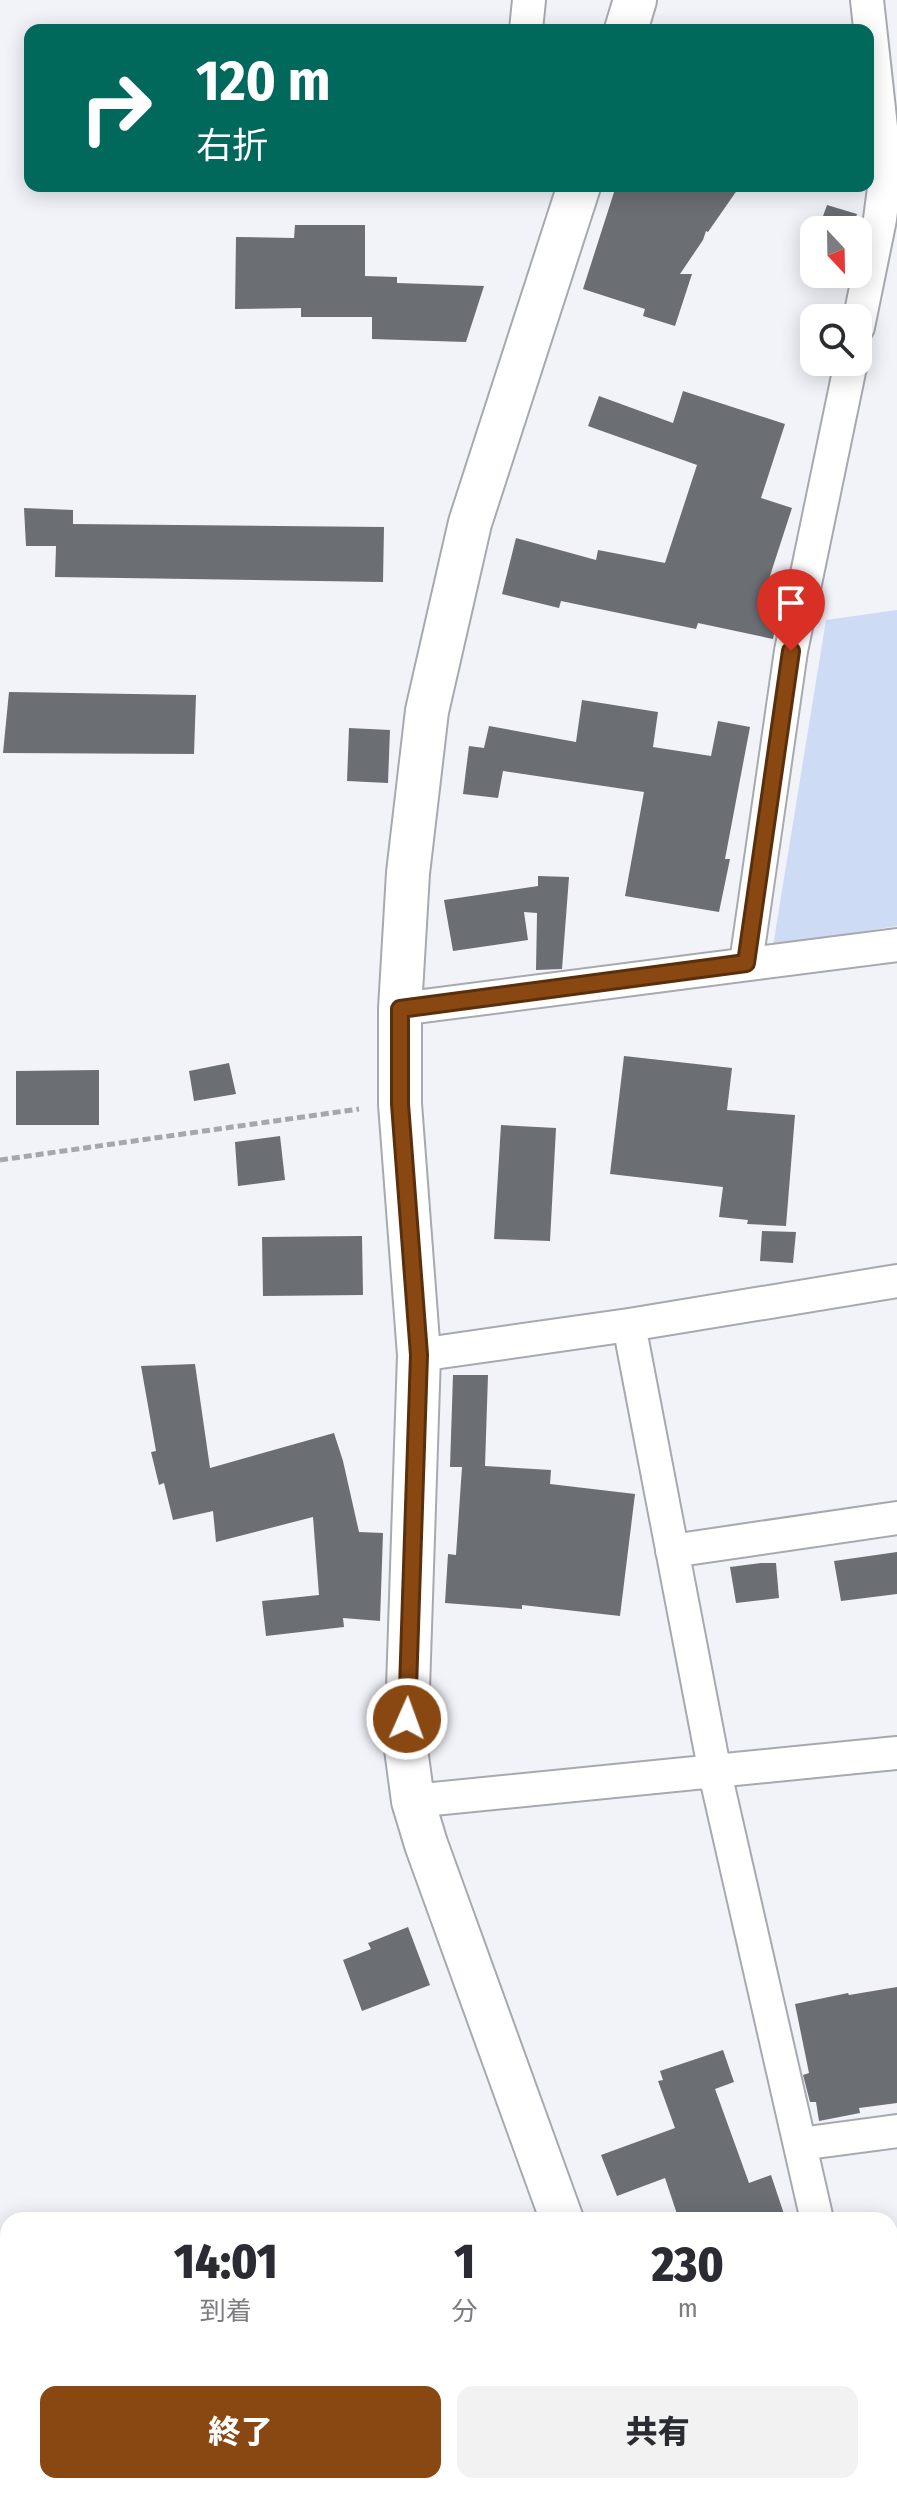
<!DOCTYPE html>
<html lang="ja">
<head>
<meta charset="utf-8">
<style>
  body { margin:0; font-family:"Fira Sans Condensed","Noto Sans JP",sans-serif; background:#f2f2f3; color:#2b2b33; height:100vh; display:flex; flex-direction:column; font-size:30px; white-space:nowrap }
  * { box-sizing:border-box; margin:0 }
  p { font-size:26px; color:#7c7c81 }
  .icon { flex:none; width:44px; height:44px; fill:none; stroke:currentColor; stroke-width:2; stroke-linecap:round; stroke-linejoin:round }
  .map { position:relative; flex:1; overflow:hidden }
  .sheet { position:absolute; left:0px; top:2212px; width:898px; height:282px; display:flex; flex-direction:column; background:#fff; border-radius:24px 24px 0 0; box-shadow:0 4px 20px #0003 }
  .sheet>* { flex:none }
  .guide { position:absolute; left:24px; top:24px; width:850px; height:168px; border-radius:16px; box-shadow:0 4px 20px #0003; background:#00695c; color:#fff; overflow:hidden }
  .needle { width:52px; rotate:158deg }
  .buttons { position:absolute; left:800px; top:216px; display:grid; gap:16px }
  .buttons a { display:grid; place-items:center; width:72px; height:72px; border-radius:16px; background:#fff; box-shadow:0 4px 20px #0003; font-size:40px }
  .pin { position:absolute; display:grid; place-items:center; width:68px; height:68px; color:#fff; margin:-82px -34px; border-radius:50% 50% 50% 0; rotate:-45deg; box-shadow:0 0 8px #0007 }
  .pin .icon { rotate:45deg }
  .me { position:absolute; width:88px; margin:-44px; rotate:2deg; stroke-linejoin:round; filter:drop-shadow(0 0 6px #0008) }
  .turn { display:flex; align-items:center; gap:28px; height:168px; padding:0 40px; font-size:36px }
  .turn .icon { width:104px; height:104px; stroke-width:2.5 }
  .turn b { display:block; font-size:56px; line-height:68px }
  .eta { display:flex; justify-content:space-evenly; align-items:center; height:136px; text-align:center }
  .eta b { font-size:48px; font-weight:800; line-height:56px }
  .button { display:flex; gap:16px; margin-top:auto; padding:16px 40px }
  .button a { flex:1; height:92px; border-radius:16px; background:#894812; color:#fff; font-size:32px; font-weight:800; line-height:92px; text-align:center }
  .button a+a { background:#f2f2f3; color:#2b2b33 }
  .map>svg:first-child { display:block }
</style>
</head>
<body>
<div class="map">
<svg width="897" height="2493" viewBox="0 0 897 2493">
  <rect width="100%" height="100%" fill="#f1f3f9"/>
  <!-- green -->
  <path fill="#cedbf4" d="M 897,610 L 897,926 L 773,946 L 826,620 Z"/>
  <!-- building -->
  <path fill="#6b6e73" d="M 616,186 L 740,186 L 708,232 L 706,231 L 703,240 L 680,274 L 692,274 L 675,326 L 643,316 L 645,309 L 583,289 Z
    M 827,205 L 857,214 L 852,230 L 818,230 Z
    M 295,225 L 365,225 L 365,276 L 397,277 L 397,283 L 484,286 L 466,342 L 372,339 L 372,317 L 301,317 L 301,308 L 235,309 L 236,237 L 294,238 Z
    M 683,391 L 785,424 L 761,498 L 792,508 L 767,585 L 783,589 L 773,639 L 698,623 L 696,629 L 561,601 L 559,608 L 502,594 L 516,538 L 596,560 L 598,550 L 665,563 L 697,465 L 588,426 L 599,396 L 673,423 Z
    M 24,508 L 73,510 L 73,524 L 384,527 L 383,582 L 55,577 L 56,546 L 26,546 Z
    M 9,692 L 196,695 L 194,754 L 3,753 Z
    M 582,700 L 658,712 L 653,747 L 711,756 L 718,721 L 750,727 L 725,859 L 730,859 L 719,912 L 625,896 L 644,792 L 503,771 L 498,798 L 463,794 L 469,746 L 484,748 L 489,726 L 576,742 Z
    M 349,728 L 390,730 L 388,783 L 347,781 Z
    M 538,876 L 569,877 L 562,969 L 536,970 L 537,913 L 524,912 L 528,940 L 453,951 L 444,900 L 538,886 Z
    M 624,1056 L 732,1068 L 727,1110 L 795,1115 L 786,1226 L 747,1224 L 748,1220 L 719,1217 L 723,1187 L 610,1174 Z
    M 229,1063 L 236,1094 L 194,1101 L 189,1071 Z
    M 99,1070 L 99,1125 L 16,1125 L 16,1071 Z
    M 501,1125 L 556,1128 L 550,1241 L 494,1239 Z
    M 280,1136 L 285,1180 L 238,1186 L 235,1142 Z
    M 762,1231 L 796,1232 L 793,1263 L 760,1261 Z
    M 362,1236 L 363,1295 L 263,1296 L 262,1237 Z
    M 195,1364 L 210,1468 L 334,1433 L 343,1461 L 359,1532 L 383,1533 L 380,1621 L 343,1618 L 344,1627 L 266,1636 L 262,1601 L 319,1595 L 313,1517 L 216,1542 L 213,1511 L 173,1520 L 164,1483 L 159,1485 L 151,1452 L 156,1451 L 141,1366 Z
    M 453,1375 L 488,1375 L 485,1466 L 551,1470 L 550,1484 L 635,1494 L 620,1616 L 522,1605 L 522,1609 L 445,1603 L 448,1554 L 456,1555 L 462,1467 L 450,1467 Z
    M 897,1552 L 897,1594 L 841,1601 L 834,1561 Z
    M 761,1563 L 776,1563 L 779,1598 L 736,1603 L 730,1567 Z
    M 408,1927 L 430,1985 L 362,2011 L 343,1960 L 371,1949 L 368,1943 Z
    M 897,1987 L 897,2103 L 859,2108 L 860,2113 L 819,2121 L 816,2102 L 810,2102 L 803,2075 L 809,2073 L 795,2004 L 848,1993 L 849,1995 Z
    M 723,2050 L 734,2082 L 715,2089 L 749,2183 L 771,2175 L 786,2220 L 679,2220 L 665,2178 L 617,2196 L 601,2155 L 675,2128 L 658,2081 L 663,2080 L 660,2071 Z"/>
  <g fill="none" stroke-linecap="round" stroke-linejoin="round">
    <!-- minor casing -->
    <g stroke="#a6a9ae" stroke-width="36">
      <path id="minor" d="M 526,30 L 529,0
        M 858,327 L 880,219 L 886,173 L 867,0
        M 746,963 L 791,651 L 851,362
        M 400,1009 L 897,945
        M 629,1325 L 715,1773 L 817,2220
        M 419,1355 L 629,1325 L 897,1281
        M 672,1551 L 897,1518
        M 413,1801 L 897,1753
        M 800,2144 L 897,2131
        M 878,2486 L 879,2493"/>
    </g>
    <!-- tertiary casing -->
    <g stroke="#a6a9ae" stroke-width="46">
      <path id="tertiary" d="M 626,30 L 635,0
        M 562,2220 L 426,1844 L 413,1801 L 406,1749 L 419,1355 L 400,1104 L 400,1009 L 408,873 L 427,711 L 470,523 L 579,186
        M 650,2486 L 651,2493"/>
    </g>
    <!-- path -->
    <path stroke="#a5a7ac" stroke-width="5" stroke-dasharray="8 4" stroke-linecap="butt" d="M 0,1160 L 359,1109"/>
    <!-- minor -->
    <use href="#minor" stroke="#fff" stroke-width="32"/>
    <!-- tertiary -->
    <use href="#tertiary" stroke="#fff" stroke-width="42"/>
  </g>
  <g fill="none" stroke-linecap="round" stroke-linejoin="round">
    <!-- route casing -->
    <g stroke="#592f0c" stroke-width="20">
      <path id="route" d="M 407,1719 L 419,1355 L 400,1104 L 400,1009 L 746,963 L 791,651"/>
    </g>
    <!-- route -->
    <use href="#route" stroke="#894812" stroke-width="14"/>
  </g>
</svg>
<div class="buttons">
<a><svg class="needle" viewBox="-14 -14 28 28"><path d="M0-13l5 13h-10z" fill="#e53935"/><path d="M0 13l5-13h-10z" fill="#7c7c81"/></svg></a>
<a><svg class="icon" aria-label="search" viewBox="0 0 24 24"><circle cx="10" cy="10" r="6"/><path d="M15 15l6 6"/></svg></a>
</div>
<div class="pin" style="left:791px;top:651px;background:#d93025"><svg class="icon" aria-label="arrive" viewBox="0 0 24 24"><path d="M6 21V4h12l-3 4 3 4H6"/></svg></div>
<svg class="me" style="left:407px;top:1719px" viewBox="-20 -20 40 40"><circle r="17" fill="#894812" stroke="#fff" stroke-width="3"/><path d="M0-11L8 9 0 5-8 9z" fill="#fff"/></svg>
<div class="guide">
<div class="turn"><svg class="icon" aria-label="right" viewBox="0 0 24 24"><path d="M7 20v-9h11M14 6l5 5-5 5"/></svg><div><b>120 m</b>右折</div></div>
</div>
<section class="sheet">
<div class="eta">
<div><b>14:01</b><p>到着</p></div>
<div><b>1</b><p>分</p></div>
<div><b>230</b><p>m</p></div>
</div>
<div class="button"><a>終了</a><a>共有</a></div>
</section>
</div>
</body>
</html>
